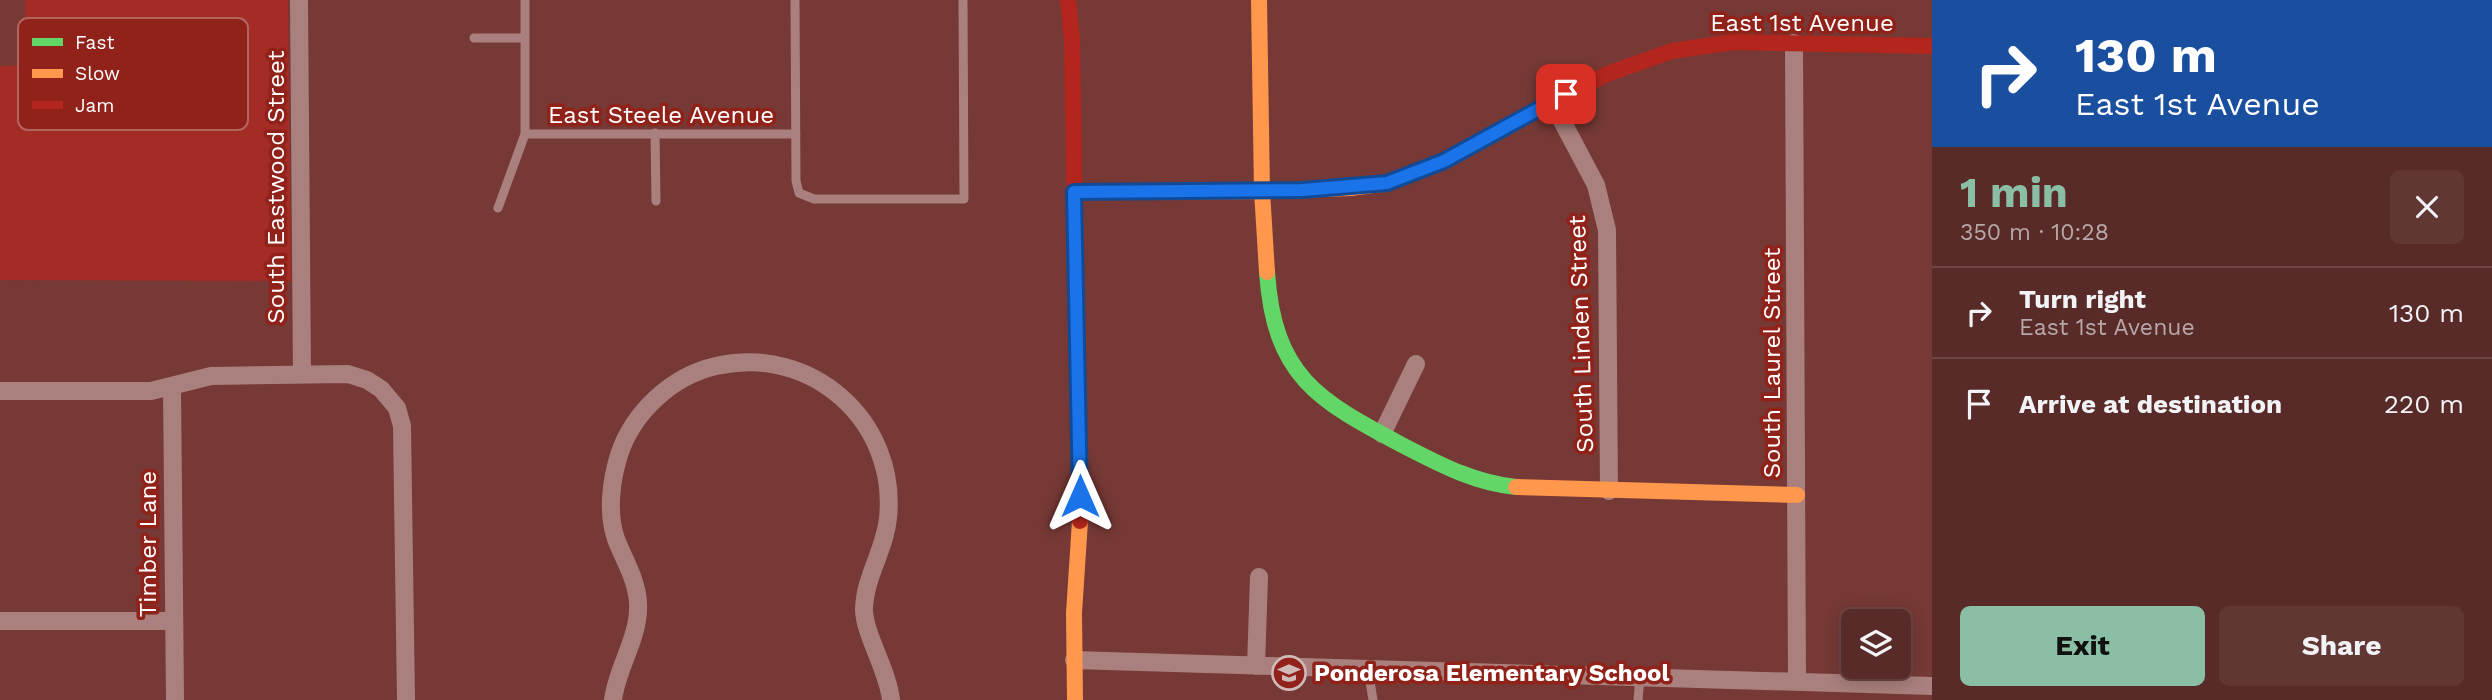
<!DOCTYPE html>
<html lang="en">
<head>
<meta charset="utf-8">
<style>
  body { margin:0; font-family:"Work Sans",sans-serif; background:#613734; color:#f1f3f6; height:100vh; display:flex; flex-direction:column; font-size:26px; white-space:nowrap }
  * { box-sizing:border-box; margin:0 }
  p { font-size:23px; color:#b7a7a8 }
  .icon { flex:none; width:38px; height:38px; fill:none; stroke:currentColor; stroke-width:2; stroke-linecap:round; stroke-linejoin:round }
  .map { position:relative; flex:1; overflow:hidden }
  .sheet { display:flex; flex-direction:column; background:#582b28; width:560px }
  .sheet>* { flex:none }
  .top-card { background:#1a4fa0; color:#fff; overflow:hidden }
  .tools { position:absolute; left:1841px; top:609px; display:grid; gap:14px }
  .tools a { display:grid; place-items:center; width:70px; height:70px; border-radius:10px; background:#582b28; box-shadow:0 4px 18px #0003,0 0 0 2px #6d4745; font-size:35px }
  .pin { position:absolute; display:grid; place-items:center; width:60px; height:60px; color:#fff; margin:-30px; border-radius:14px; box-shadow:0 4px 10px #0006 }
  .me { position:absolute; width:77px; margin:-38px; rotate:0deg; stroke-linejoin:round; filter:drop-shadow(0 0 5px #0008) }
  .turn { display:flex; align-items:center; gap:24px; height:147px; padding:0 28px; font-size:32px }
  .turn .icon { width:91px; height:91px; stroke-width:2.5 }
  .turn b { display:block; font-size:49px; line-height:60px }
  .round { display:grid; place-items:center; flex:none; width:74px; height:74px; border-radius:10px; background:#613734 }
  .overview { display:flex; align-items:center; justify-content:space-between; height:119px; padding:0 28px }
  h1 { font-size:42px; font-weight:700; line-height:52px; color:#8abfa5 }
  .button { display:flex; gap:14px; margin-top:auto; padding:14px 28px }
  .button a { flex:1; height:80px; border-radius:10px; background:#8abfa5; color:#111; font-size:28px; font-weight:700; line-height:80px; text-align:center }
  .button a+a { background:#613734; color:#f1f3f6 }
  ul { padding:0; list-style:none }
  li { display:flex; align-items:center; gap:21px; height:91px; padding:0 28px; border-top:2px solid #6d4745 }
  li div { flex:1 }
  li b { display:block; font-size:26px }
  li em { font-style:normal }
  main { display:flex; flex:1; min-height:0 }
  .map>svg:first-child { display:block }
</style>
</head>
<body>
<main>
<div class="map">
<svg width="1932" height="700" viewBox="0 0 1932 700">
  <rect width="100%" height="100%" fill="#763935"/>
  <!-- green -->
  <path fill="#a32c25" d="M 25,0 L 288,0 L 291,281 L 0,280 L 0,66 L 27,65 Z"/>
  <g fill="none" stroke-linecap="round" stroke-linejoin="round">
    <!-- lane -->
    <path stroke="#a9807d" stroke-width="9" d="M 795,0 L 796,181 L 799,193 L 814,199 L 964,199 L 963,0
      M 474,38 L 525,38
      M 655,133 L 656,201
      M 525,134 L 796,134
      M 498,208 L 525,134 L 525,0
      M 1368,669 L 1373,700
      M 1638,700 L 1640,677"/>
    <!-- street -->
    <path stroke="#a9807d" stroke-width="18" d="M 299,0 L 302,374
      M 1794,43 L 1797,682
      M 1552,102 L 1596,185 L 1607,230 L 1609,491
      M 172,387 L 175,700
      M 0,391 L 151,391 L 211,376 L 348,374 L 367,380 L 381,389 L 397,408 L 402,426 L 406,700
      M 1382,434 L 1416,364
      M 0,621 L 173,621
      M 1074,660 L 1932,686
      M 1256,666 L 1259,577
      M 613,700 C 617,667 640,637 638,603 C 637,580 624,560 616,539 C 607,513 611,481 619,455 C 633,412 672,376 716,366 C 811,344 898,421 888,518 C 885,550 865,576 864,609 C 864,634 888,670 891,700"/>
    <!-- fast -->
    <path stroke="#63d668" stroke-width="16" d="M 1267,272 C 1274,376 1317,400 1402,445 C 1439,464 1474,483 1516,487"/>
    <!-- slow -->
    <path stroke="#ff974d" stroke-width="16" d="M 1259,0 L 1262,191 L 1267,272
      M 1074,192 L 1262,191 L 1351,188 L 1387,183 L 1444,161 L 1511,125
      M 1516,487 L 1797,495
      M 1075,700 L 1074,613 L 1080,521"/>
    <!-- jam -->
    <path stroke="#b3261e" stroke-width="16" d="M 1068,0 L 1072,40 L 1080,521
      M 1511,125 L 1607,74 L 1672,51 L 1734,42 L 1932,46"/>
  </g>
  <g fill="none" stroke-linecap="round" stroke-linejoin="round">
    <!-- route casing -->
    <g stroke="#114b97" stroke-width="18">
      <path id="route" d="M 1080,496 L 1074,192 L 1302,190 L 1387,183 L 1444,161 L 1566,94"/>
    </g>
    <!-- route -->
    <use href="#route" stroke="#1a73e8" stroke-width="12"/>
  </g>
  <!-- icons -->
  <defs>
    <g id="school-ring" transform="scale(1.75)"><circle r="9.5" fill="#91221a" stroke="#cfbab8" stroke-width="1.5"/><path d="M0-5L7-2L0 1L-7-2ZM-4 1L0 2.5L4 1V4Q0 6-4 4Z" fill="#cfbab8"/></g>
  </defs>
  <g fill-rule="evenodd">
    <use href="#school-ring" x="1289" y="673"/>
  </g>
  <g text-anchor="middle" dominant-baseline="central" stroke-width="7" stroke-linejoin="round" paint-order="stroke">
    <!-- street labels -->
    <g font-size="24" fill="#fff" stroke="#91221a">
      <text x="1802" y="23">East 1st Avenue</text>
      <text x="661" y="115">East Steele Avenue</text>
      <text transform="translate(276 187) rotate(-90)">South Eastwood Street</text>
      <text transform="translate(1581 334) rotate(-92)">South Linden Street</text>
      <text transform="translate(1772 363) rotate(-90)">South Laurel Street</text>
      <text transform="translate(148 544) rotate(-90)">Timber Lane</text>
    </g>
    <!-- poi labels -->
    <g font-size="24" font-weight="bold" fill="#fff" stroke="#91221a" text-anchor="start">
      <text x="1314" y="673">Ponderosa Elementary School</text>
    </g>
  </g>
  <!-- legend -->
  <rect x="18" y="18" width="230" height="112" rx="10" fill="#91221a" stroke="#b2645f" stroke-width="2"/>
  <rect x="32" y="38" width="31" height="8" fill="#63d668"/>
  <rect x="32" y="69" width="31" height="9" fill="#ff974d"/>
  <rect x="32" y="101" width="31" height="8" fill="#b3261e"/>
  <g font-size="19" fill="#fff">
    <text x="75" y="49">Fast</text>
    <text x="75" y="80">Slow</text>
    <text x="75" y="112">Jam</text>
  </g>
</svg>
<div class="tools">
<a><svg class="icon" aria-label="layers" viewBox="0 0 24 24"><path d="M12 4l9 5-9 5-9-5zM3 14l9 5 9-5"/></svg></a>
</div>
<div class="pin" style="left:1566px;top:94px;background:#d93025"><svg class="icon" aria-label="arrive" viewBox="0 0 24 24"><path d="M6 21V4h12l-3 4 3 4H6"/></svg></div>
<svg class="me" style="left:1080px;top:496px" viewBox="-20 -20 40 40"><path d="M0-17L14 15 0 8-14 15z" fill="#1a73e8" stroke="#fff" stroke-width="4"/></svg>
</div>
<section class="sheet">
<div class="top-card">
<div class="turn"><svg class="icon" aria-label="right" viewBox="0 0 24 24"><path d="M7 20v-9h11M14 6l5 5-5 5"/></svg><div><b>130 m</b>East 1st Avenue</div></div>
</div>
<div class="overview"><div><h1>1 min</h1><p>350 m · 10:28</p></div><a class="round"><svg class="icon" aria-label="close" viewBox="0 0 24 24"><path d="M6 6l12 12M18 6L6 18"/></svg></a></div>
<ul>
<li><svg class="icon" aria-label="right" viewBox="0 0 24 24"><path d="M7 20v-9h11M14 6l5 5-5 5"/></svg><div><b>Turn right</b><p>East 1st Avenue</p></div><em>130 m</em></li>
<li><svg class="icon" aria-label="arrive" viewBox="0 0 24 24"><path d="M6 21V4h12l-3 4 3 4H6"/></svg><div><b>Arrive at destination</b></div><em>220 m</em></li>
</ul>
<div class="button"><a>Exit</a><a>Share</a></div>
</section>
</main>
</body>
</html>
